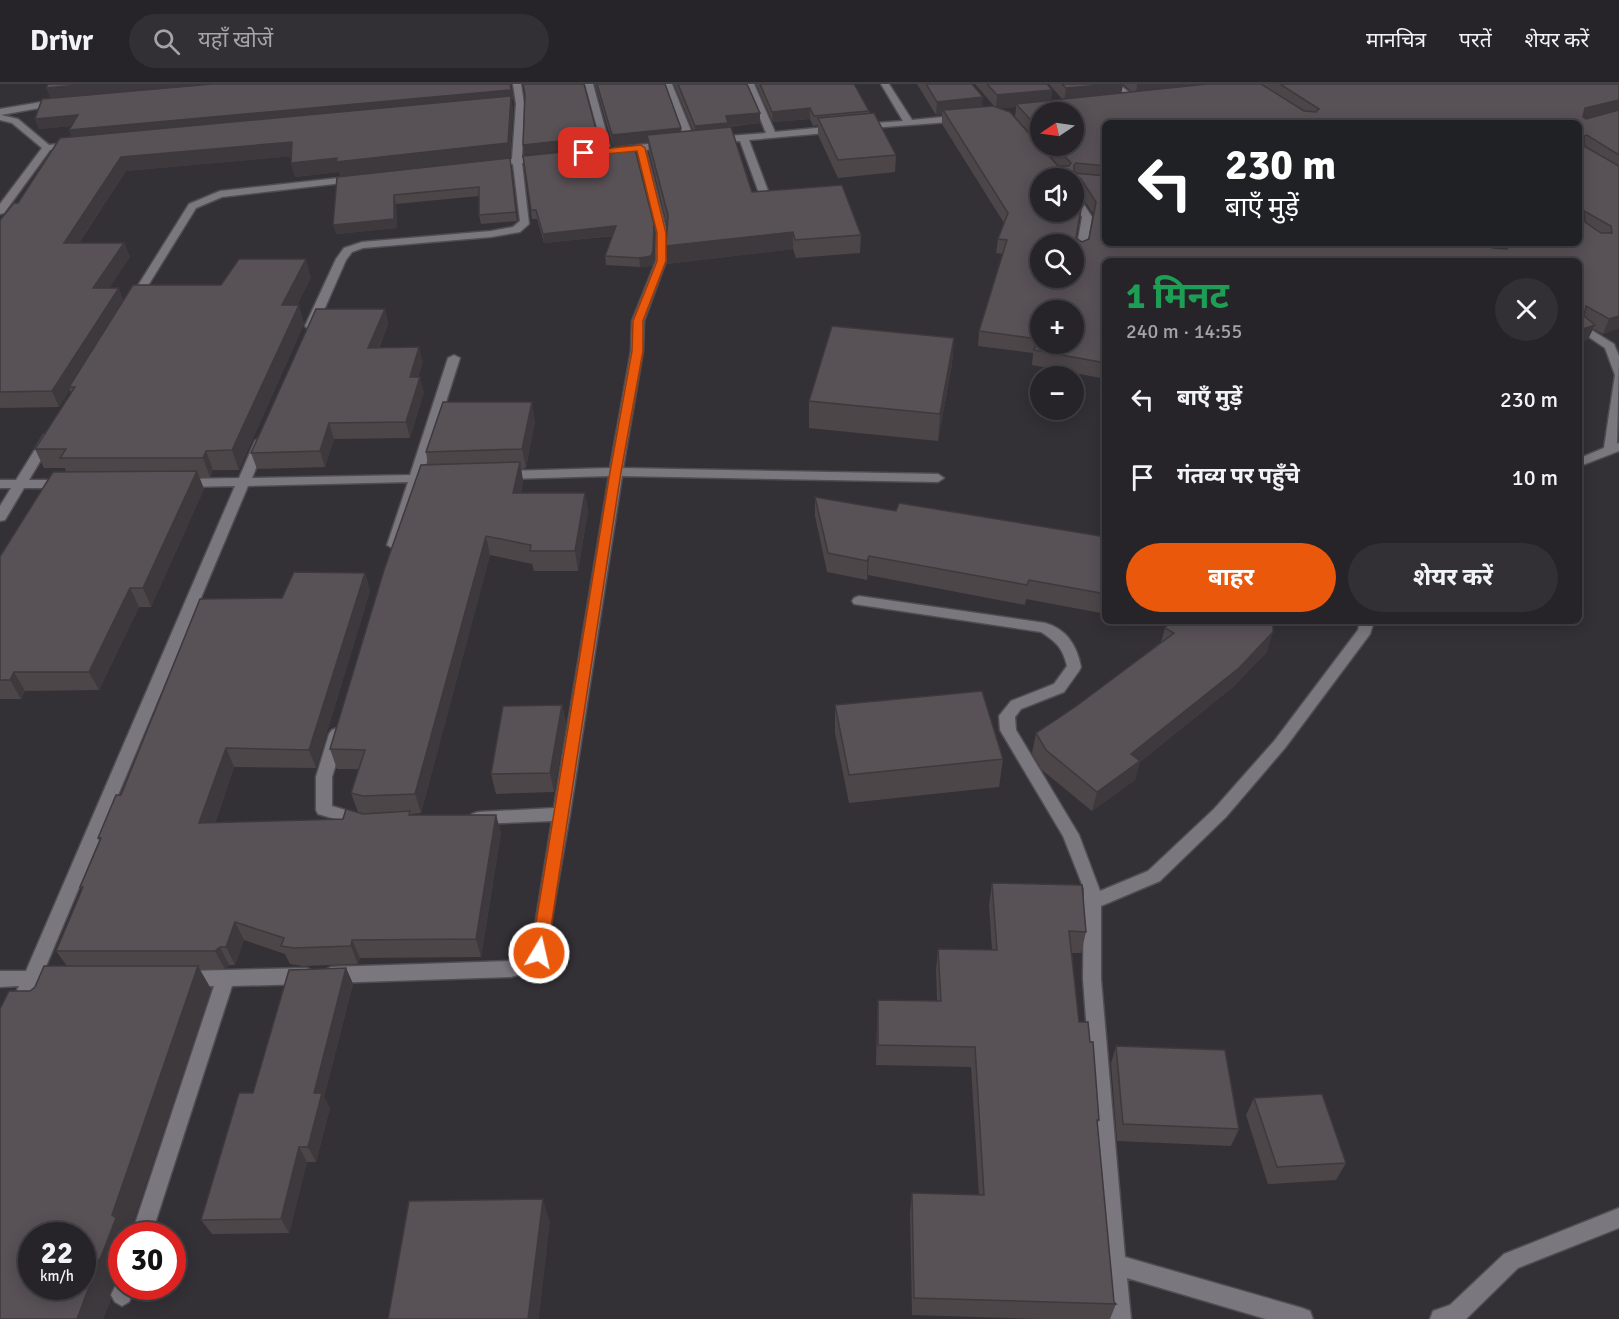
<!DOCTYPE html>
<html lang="hi">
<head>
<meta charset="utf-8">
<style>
  body { margin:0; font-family:Signika,"Noto Sans Devanagari",sans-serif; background:#323034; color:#f1f3f6; height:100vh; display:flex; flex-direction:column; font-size:22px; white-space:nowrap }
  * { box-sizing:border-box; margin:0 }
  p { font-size:20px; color:#a4a4a8 }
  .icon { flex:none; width:33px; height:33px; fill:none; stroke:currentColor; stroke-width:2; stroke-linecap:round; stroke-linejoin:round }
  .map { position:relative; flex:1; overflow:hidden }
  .drawer { position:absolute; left:1102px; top:174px; width:480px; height:366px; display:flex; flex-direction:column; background:#262428; border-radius:9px; box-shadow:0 3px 15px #0003,0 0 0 2px #424145 }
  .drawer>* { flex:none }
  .hud { position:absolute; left:1102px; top:36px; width:480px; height:126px; border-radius:9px; box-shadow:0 3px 15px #0003,0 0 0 2px #424145; background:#202124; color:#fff; overflow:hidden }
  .needle { width:39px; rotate:257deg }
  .fabs { position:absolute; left:1030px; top:18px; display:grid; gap:12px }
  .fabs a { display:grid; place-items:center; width:54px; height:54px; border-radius:50%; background:#262428; box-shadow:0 3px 15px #0003,0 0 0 2px #424145; font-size:30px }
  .speed { position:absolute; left:18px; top:1138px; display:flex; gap:12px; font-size:30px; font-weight:700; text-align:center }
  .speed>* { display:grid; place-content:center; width:78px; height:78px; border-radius:50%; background:#262428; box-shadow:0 3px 15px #0003,0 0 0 2px #424145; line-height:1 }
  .speed small { font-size:15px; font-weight:400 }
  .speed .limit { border:9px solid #d22; background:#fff; color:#111 }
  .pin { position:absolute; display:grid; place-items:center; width:51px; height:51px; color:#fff; margin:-26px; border-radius:12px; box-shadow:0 3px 9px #0006 }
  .me { position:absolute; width:66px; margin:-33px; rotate:9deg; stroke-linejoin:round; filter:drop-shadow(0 0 4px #0008) }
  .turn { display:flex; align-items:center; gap:21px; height:126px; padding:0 24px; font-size:27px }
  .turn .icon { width:78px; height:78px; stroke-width:2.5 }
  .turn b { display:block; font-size:42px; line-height:51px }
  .round { display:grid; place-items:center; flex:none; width:63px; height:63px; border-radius:32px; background:#323034 }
  .overview { display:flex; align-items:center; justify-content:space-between; height:102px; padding:0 24px }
  h1 { font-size:36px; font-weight:700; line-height:45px; color:#1e9e55 }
  .button { display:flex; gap:12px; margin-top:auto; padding:12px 24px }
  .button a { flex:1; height:69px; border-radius:36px; background:#ea580c; color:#fff; font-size:24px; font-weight:700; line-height:69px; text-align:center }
  .button a+a { background:#323034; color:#f1f3f6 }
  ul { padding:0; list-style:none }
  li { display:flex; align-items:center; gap:18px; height:78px; padding:0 24px }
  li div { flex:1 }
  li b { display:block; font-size:22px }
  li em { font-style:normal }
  header { display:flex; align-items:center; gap:36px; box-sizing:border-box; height:84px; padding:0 30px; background:#262428; border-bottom:2px solid #424145 }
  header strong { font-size:28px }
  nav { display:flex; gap:33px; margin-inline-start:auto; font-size:21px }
  .search { width:420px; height:54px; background:#323034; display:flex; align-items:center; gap:15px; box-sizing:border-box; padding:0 21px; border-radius:33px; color:#a4a4a8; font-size:22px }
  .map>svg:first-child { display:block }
</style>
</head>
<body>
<header>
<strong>Drivr</strong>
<div class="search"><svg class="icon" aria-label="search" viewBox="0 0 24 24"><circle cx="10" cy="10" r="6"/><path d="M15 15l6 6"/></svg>यहाँ खोजें</div>
<nav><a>मानचित्र</a><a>परतें</a><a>शेयर करें</a></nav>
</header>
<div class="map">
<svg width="1619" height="1235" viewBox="0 0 1619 1235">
  <rect width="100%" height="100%" fill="#333036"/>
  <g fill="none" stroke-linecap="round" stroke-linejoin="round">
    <!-- minor casing -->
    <g stroke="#504d52" stroke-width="3">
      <path id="minor" d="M 513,0 L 521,0 L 524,20 L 522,74 L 542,71 L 547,74 L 522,79 L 529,140 L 520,148 L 491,153 L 363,164 L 352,168 L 346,176 L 317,242 L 315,244 L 307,244 L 305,242 L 336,175 L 344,164 L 362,158 L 491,147 L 513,143 L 520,137 L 513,80 L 491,83 L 486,80 L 491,77 L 512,75 L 516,20 Z
        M 585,0 L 593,0 L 611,66 L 616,63 L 667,58 L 672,61 L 667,64 L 646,66 L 667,149 L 666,177 L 644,237 L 643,267 L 623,384 L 938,390 L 944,394 L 938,398 L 622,392 L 570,730 L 545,874 L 532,887 L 511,893 L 331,899 L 325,896 L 322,891 L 325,886 L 331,883 L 511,877 L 521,875 L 531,866 L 552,737 L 478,740 L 472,738 L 470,734 L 472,730 L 478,728 L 554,724 L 609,392 L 504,395 L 498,391 L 504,387 L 610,384 L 631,267 L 632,237 L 656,177 L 657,149 L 637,67 L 616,69 L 611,66 L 610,69 L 604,69 Z
        M 664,0 L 672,0 L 696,59 L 694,61 L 686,59 Z
        M 746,0 L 754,0 L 775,48 L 837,42 L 842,45 L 837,48 L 749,56 L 773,120 L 768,123 L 763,120 L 740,57 L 715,59 L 710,56 L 715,53 L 766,49 Z
        M 881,0 L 889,0 L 912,36 L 963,31 L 967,34 L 963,37 L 858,45 L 858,41 L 861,40 L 903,37 Z
        M 1110,0 L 1119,0 L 1137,15 L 1130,17 Z
        M 59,15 L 62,16 L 62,20 L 1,31 L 18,35 L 49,61 L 75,58 L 80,61 L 75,64 L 50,66 L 4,129 L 0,130 L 0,120 L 42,64 L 12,39 L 0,36 L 0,25 Z
        M 357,92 L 360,93 L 360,97 L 222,113 L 196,124 L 136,221 L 132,222 L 127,219 L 189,120 L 220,107 Z
        M 1074,109 L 1077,110 L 1092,133 L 1086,167 L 1081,170 L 1076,167 L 1082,133 L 1074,120 Z
        M 1580,239 L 1614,260 L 1619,272 L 1617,360 L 1619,359 L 1619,367 L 1580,382 L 1580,374 L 1604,364 L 1615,291 L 1605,264 L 1580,247 Z
        M 454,271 L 460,274 L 423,390 L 435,390 L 441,394 L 435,398 L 421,398 L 399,464 L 394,465 L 387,461 L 408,398 L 248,402 L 44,887 L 64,889 L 67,894 L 64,899 L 37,902 L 7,966 L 0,968 L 0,941 L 19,902 L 0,903 L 0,887 L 26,887 L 235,402 L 183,403 L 177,399 L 183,395 L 239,394 L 255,357 L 261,353 L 267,357 L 252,394 L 410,391 L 448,274 Z
        M 48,350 L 54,354 L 29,396 L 66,396 L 72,400 L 66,404 L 24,404 L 5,436 L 0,437 L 0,422 L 11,404 L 0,404 L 0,396 L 16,396 L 44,351 Z
        M 859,512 L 1045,539 C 1067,545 1077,562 1081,583 L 1079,587 L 1064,608 L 1021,625 L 1015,633 L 1016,646 L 1079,751 L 1100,807 L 1148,787 L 1214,725 L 1275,656 L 1358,546 L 1360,537 L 1374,537 L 1370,550 L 1285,664 L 1226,733 L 1160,797 L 1101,822 L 1101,895 L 1125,1173 L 1302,1224 L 1310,1227 L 1313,1235 L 1266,1235 L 1127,1194 L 1131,1235 L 1109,1235 L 1083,895 L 1084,805 L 1063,752 L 1000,646 L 999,632 L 1011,617 L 1054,600 L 1067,582 C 1063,565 1057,558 1041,548 L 854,520 L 852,517 L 854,514 Z
        M 337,644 L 342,646 L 345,650 L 332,693 L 332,722 L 368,733 L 370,737 L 368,741 L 362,743 L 318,730 L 316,726 L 316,693 L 329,650 L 332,646 Z
        M 307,884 L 313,887 L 316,892 L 313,897 L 307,900 L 232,902 L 151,1152 L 131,1152 L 214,902 L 187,903 L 181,900 L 178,895 L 181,890 L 187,887 Z
        M 1619,1124 L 1619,1144 L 1518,1184 L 1466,1235 L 1430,1235 L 1433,1227 L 1450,1221 L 1504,1170 Z
        M 122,1194 L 122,1203 L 136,1203 L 129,1218 L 122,1222 L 115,1218 L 111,1211 L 118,1196 Z"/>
    </g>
    <!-- minor -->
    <use href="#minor" fill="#7b777f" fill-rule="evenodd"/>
  </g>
  <!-- wall -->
  <path fill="#4c4649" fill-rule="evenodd" d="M 511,0 L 513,16 L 511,16 L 513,25 L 510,73 L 340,92 L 339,88 L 295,93 L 291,79 L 291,72 L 126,87 L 79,159 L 124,159 L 130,173 L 109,204 L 123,216 L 221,201 L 311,193 L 297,221 L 304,240 L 239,386 L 213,386 L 210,393 L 199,393 L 204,405 L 151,523 L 139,523 L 99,606 L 25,607 L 21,615 L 0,615 L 0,472 L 1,471 L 66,388 L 65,384 L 44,384 L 35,365 L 71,310 L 70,306 L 59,323 L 0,324 L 0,136 L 18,119 L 71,53 L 71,42 L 39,45 L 35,35 Z
    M 595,0 L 665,0 L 681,44 L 681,48 L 693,46 L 674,0 L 747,0 L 760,29 L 760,39 L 728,43 L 752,108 L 861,151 L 860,169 L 796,174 L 793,165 L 667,180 L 666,162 L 667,141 L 649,68 L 648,58 L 613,62 Z
    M 756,0 L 854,0 L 869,27 L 869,30 L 896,71 L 895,88 L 838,94 L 818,51 L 818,41 L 813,42 L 810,35 L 773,38 Z
    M 917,0 L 972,0 L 982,23 L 994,22 L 975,0 L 1047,0 L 1052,6 L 1051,16 L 1062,15 L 1049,0 L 1123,0 L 1121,9 L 1132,8 L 1123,0 L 1619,0 L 1619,244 L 1603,250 L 1593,245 L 1588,255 L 1580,259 L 1580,177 L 1106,177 L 1106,295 L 1032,281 L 1033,269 L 978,262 L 979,247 L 1003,170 L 996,169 L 998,155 L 1004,139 L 942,40 L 942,30 L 936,31 ZM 1016,23 L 1015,33 L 1059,82 L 999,24 ZM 1041,28 L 1074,62 L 1041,62 ZM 1106,39 L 1580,159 L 1106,159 ZM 1075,108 L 1079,109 L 1094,131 L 1089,155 L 1082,158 L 1076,154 Z
    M 523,72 L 655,149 L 654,177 L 652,182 L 640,183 L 606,181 L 605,172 L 613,152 L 544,159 L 537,135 L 532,135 Z
    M 511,82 L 517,137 L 481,140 L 479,131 L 479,112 L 396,120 L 397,144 L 336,150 L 337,93 Z
    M 385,225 L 388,240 L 379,264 L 423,278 L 418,293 L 424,308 L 410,354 L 334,355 L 325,383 L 257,385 L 251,369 Z
    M 954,254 L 952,280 L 938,357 L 809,344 L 809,317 Z
    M 535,337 L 526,384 L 521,385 L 523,397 L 521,409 L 585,409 L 588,428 L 578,487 L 534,487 L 532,480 L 490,471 L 421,729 L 411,730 L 412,731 L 496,731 L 501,749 L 481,873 L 360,874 L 358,880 L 303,882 L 290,880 L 285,870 L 244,856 L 235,881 L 229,881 L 225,885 L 199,885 L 211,905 L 129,1150 L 119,1193 L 109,1210 L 111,1215 L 103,1235 L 30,907 L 67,882 L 56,867 L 82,806 L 80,803 L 99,757 L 98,754 L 121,711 L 282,514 L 365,489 L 370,507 L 316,684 L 234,683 L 215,739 L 343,735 L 358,728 L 351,709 L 359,685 L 337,685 L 330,665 L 428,381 L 426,368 Z
    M 815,413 L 896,427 L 1106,453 L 1106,530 L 1026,515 L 1025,521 L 868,491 L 867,496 L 827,488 L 815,432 Z
    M 1145,537 L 1273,537 L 1267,568 L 1233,603 L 1140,678 L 1135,696 L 1092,727 L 1042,686 L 1032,669 L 1036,649 L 1075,623 L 1161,558 L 1165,544 L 1167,541 Z
    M 562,621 L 566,640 L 554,708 L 496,710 L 491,690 Z
    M 835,621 L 1003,675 L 999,703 L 849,719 L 835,649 Z
    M 992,799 L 1086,848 L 1081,869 L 1072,869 L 1079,938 L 1099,1036 L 1097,1041 L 1114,1218 L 1116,1220 L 1110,1235 L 1040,1235 L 912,1231 L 910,1128 L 912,1109 L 979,1111 L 971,983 L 876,981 L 877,937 L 878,916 L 937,917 L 936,886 L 938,865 L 992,866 L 989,821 Z
    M 346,884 L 353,900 L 324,1013 L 330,1024 L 316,1078 L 307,1078 L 289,1149 L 212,1150 L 201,1136 L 253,1009 Z
    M 1116,962 L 1239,1045 L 1231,1062 L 1117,1057 L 1111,979 Z
    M 1254,1014 L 1346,1079 L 1336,1096 L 1268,1100 L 1246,1031 Z"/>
  <!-- shaded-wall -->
  <path fill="#3e393c" d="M 90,0 L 210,0 L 50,14 L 46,4 Z
    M 511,0 L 513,16 L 511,16 L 513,25 L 510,73 L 340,92 L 339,88 L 295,93 L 291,79 L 508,59 L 73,57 L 69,46 Z
    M 1109,0 L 1123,0 L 1121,12 L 1064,18 L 1066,4 Z
    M 1137,0 L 1233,0 L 1136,11 Z
    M 1052,6 L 1050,19 L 1016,20 L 1016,23 L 996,25 L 997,11 Z
    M 983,13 L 982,26 L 943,26 L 942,30 L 936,31 L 937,18 Z
    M 1619,16 L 1619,26 L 1579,38 L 1585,24 Z
    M 810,24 L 810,35 L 773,38 L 772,28 Z
    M 760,29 L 760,39 L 728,42 L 728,49 L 695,53 L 695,42 L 726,32 Z
    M 78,31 L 82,41 L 39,45 L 35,35 Z
    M 681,44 L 682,54 L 647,51 L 648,58 L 613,62 L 612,51 Z
    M 598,53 L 599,63 L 524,71 L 523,61 Z
    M 292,58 L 296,72 L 126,87 L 69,173 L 64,159 L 121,73 Z
    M 394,111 L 396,120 L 397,144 L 336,150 L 333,141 Z
    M 654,140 L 655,149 L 654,177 L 652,182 L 640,183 L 639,174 Z
    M 616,142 L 617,151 L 544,159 L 543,150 Z
    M 793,148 L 793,165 L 667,180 L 666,162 Z
    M 124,159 L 130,173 L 99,219 L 93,204 Z
    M 306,175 L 311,193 L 287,240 L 282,221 Z
    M 119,204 L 124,219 L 69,303 L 70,306 L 59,323 L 52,307 Z
    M 299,221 L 304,240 L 239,386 L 232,366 Z
    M 385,225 L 388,240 L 372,279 L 368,264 Z
    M 1619,232 L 1619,244 L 1603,250 L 1609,235 Z
    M 1595,241 L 1588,255 L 1580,259 L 1580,246 Z
    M 954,254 L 952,280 L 938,357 L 940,330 Z
    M 419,263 L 423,278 L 414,308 L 410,293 Z
    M 420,293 L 424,308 L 410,354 L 406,338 Z
    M 532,318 L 535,337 L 526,384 L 522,365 Z
    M 329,339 L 334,355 L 325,383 L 320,367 Z
    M 206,367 L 213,386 L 210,393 L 203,374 Z
    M 520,378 L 523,397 L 517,428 L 513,409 Z
    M 197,387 L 204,405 L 151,523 L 143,504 Z
    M 585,409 L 588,428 L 578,487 L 575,467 Z
    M 486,452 L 490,471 L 421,729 L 415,710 Z
    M 869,472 L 868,491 L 867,496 L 867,477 Z
    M 365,489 L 370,507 L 316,684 L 309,666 Z
    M 130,504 L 139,523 L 99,606 L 89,588 Z
    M 1273,548 L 1267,568 L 1233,603 L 1140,678 L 1135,696 L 1092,727 L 1097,708 L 1131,670 Z
    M 14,588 L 25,607 L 21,615 L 10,596 Z
    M 562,621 L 566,640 L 554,708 L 550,689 Z
    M 226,664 L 234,683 L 208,758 L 199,739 Z
    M 496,731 L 501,749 L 481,873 L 476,855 Z
    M 235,838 L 244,856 L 235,881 L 226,863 Z
    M 352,856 L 360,874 L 358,880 L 351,862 Z
    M 220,863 L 229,881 L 225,885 L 215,867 Z
    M 198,882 L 211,905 L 129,1150 L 131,1152 L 122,1152 L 122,1186 L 119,1193 L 109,1210 L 111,1215 L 103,1235 L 77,1235 L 91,1190 Z
    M 346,884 L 353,900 L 324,1013 L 330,1024 L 316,1078 L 308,1063 L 314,1009 Z
    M 299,1063 L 307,1078 L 289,1149 L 281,1135 Z
    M 543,1115 L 550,1138 L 539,1235 L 528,1235 Z"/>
  <!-- building -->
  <path fill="#585155" stroke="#3e393c" stroke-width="1.5" fill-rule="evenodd" d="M 48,0 L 90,0 L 46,4 Z
    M 212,0 L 510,0 L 511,6 L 69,46 L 78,31 L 35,35 L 42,15 Z
    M 523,0 L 584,0 L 598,53 L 523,61 L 525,10 Z
    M 597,0 L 665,0 L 681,44 L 612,51 Z
    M 678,0 L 747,0 L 760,29 L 726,32 L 728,39 L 695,42 Z
    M 760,0 L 854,0 L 869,27 L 814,32 L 810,24 L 772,28 Z
    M 926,0 L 972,0 L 983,13 L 937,18 Z
    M 987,0 L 1047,0 L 1052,6 L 997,11 Z
    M 1062,0 L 1113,0 L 1066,4 Z
    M 1207,0 L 1261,0 L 1304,27 L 1316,28 L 1319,25 L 1280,0 L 1619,0 L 1619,16 L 1585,24 L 1583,33 L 1586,35 L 1619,26 L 1619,71 L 1587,51 L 1584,52 L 1584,62 L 1619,82 L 1619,232 L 1609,235 L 1586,222 L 1584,232 L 1595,241 L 1580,246 L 1580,177 L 1106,177 L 1106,279 L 1034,266 L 1038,255 L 979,247 L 1007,156 L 998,155 L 1008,129 L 943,26 L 993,22 L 1010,28 L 1058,82 L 1069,82 L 1071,79 L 1055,62 L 1074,62 L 1074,28 L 1041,28 L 1041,47 L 1016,20 ZM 1106,39 L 1580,39 L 1580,159 L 1505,159 L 1509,162 L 1507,165 L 1493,164 L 1486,159 L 1106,159 L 1106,92 L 1074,89 L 1074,81 L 1076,79 L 1106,82 ZM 1075,93 L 1081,95 L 1096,118 L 1089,155 L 1082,158 L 1076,154 L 1082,119 L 1074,106 L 1074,128 L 1041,128 L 1041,94 L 1074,94 L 1074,102 ZM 1584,127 L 1611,142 L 1612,149 L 1601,149 L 1585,138 ZM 1041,160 L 1074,160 L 1074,194 L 1041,194 ZM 1041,226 L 1074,226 L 1074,260 L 1041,260 Z
    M 511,12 L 508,59 L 336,78 L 337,74 L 291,79 L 292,58 L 121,73 L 64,159 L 124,159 L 93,204 L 119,204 L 52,307 L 0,308 L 0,136 L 14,119 L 18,119 L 60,54 Z
    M 874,29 L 896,71 L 838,76 L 818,34 Z
    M 731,43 L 752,108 L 842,101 L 861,151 L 795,156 L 793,148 L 666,162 L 668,131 L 647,51 Z
    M 634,61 L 654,140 L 653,167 L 651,172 L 639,174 L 605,172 L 616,142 L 543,150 L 536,126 L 531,126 L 523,72 Z
    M 510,74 L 516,128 L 479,131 L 479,103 L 394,111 L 394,135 L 333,141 L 337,93 Z
    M 239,175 L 306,175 L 282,221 L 299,221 L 232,366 L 206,367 L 203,374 L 60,374 L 66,365 L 35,365 L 75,303 L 69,303 L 133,201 L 221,201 Z
    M 316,225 L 385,225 L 368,264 L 419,263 L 410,293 L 420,293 L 406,338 L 329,339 L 320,367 L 251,369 Z
    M 832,242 L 954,254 L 940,330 L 809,317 Z
    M 443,318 L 532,318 L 522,365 L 426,368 Z
    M 520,378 L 513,409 L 585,409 L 575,467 L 530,467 L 531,461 L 486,452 L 415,710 L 363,712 L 351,709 L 365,666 L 330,665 L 384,486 L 421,381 Z
    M 197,387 L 143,504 L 130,504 L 89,588 L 14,588 L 10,596 L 0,596 L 0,472 L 1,471 L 53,388 Z
    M 815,413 L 896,427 L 899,419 L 1106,453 L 1106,510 L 1029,496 L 1027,501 L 869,472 L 867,477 L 828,469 Z
    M 294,488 L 365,489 L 309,666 L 226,664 L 199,739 L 343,735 L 346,725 L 363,730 L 410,727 L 409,731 L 496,731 L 476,855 L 352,856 L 351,862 L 294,864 L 281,862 L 284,854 L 235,838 L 226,863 L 220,863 L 215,867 L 56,867 L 83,803 L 80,803 L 101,754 L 98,754 L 116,711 L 121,711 L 200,515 L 282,514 Z
    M 1171,537 L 1273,537 L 1273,548 L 1239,584 L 1131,670 L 1140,677 L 1097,708 L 1046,666 L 1036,649 L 1075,623 L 1174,549 L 1165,544 Z
    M 982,607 L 1003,675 L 849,691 L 835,621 Z
    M 562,621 L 550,689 L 491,690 L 503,622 Z
    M 992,799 L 1082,801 L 1086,848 L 1069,847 L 1079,938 L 1088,938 L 1090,958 L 1093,958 L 1099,1036 L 1097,1036 L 1114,1218 L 1116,1220 L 914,1214 L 912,1109 L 984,1111 L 975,963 L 878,961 L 878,916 L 941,917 L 938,865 L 997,866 Z
    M 44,882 L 198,882 L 112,1131 L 116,1134 L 101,1173 L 91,1190 L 92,1195 L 77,1235 L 0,1235 L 0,925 L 9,907 L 30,907 L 35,903 ZM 32,1152 L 82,1152 L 82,1203 L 32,1203 Z
    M 346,884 L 314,1009 L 322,1009 L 308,1063 L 299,1063 L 281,1135 L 201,1136 L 239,1009 L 253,1009 L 289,886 Z
    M 1116,962 L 1225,966 L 1239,1045 L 1123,1040 Z
    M 1322,1010 L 1346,1079 L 1277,1083 L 1254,1014 Z
    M 543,1115 L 528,1235 L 388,1235 L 409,1117 Z"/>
  <!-- route -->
  <path fill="#ea580c" stroke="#983908" stroke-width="1.5" d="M 641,61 L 645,64 L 666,149 L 666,177 L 643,237 L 643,267 L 621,388 L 547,869 L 545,874 L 539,876 L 534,874 L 531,869 L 610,388 L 632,267 L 633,237 L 657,177 L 657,149 L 637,67 L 584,72 L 580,69 L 584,67 Z"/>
</svg>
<div class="fabs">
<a><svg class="needle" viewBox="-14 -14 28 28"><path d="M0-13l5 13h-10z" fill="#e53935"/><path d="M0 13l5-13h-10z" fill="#a4a4a8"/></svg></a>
<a><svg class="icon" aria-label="sound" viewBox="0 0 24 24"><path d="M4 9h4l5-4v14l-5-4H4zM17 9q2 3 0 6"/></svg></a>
<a><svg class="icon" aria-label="search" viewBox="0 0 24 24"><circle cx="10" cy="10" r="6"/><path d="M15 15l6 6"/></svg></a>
<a>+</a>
<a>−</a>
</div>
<div class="speed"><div>22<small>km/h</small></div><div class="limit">30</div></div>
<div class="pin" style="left:584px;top:69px;background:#d93025"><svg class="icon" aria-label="arrive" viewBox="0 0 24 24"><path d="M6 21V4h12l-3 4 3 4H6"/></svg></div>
<svg class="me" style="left:539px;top:869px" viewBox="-20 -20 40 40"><circle r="17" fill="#ea580c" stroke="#fff" stroke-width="3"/><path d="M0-11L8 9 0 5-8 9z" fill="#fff"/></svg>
<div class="hud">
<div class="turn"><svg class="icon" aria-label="left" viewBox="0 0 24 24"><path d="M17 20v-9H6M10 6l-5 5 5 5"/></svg><div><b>230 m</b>बाएँ मुड़ें</div></div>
</div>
<section class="drawer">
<div class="overview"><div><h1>1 मिनट</h1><p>240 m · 14:55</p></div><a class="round"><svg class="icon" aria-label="close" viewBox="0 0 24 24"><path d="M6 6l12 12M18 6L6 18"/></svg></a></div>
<ul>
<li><svg class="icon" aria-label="left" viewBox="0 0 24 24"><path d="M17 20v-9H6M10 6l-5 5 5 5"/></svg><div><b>बाएँ मुड़ें</b></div><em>230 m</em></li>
<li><svg class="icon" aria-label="arrive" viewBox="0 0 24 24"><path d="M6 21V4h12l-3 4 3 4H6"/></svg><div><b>गंतव्य पर पहुँचे</b></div><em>10 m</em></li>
</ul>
<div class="button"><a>बाहर</a><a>शेयर करें</a></div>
</section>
</div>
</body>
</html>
